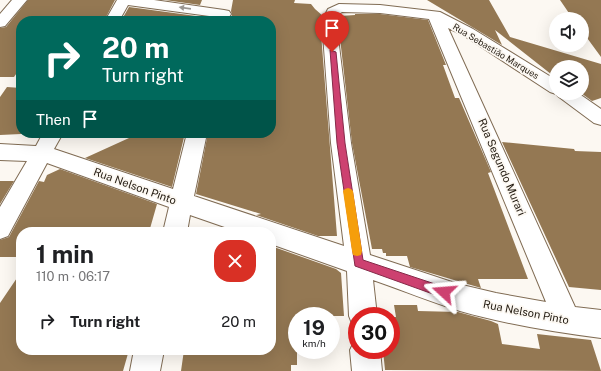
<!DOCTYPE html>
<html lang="en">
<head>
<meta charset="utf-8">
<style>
  body { margin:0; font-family:"Public Sans",sans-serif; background:#f2f2f2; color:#202124; height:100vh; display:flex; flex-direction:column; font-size:15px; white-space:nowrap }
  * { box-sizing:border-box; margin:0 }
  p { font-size:13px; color:#757577 }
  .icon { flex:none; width:22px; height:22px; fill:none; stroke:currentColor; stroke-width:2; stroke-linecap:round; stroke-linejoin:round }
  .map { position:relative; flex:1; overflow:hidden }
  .panel { position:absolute; left:16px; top:227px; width:260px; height:128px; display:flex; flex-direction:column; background:#fff; border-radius:16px; box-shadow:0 4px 16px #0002 }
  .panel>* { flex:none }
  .banner { position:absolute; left:16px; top:16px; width:260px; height:122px; border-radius:16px; box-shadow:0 4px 16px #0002; background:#00695c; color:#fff; overflow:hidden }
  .controls { position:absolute; left:549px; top:12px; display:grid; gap:8px }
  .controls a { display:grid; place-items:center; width:40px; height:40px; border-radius:50%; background:#fff; box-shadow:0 4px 16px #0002; font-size:20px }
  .speed { position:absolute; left:288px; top:307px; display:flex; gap:8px; font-size:20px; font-weight:700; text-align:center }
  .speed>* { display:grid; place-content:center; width:52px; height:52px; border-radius:50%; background:#fff; box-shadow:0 4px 16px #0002; line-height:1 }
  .speed small { font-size:10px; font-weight:400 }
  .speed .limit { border:6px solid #d22; background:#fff; color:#111 }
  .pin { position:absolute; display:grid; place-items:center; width:34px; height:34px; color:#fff; margin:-41px -17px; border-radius:50% 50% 50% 0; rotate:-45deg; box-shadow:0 0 4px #0007 }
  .pin .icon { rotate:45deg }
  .me { position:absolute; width:44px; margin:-22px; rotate:289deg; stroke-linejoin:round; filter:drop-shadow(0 0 3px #0008) }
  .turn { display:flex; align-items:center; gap:14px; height:84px; padding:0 20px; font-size:18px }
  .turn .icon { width:52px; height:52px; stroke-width:2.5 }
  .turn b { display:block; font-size:28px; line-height:34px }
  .then { display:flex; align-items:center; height:38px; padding:0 20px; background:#0003; gap:8px; font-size:15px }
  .round { display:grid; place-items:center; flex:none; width:42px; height:42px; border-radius:16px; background:#f2f2f2 }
  .head { display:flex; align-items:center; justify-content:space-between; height:68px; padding:0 20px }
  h1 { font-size:24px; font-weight:700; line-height:30px }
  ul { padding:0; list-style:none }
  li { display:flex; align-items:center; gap:12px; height:52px; padding:0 20px }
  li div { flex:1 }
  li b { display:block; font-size:15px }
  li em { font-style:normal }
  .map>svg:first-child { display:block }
</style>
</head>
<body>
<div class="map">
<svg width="601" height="371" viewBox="0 0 601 371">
  <rect width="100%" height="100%" fill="#fcf8f2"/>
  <!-- building -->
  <path fill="#947853" d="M 28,0 L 115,0 L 104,21 L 21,21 L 21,67 L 14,77 L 0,77 L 0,28 L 6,27 Z
    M 165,0 L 202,0 L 200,5 Z
    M 233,0 L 295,0 L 294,3 L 311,4 L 315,9 L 323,16 L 320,21 L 337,236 L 318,236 L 256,215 L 261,214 L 196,194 L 208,133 L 271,133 L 271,21 L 229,21 L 232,15 L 231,11 Z
    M 427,0 L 489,0 L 510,37 L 601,64 L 601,98 L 592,101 L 581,93 L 582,93 L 582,67 L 556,67 L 556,78 L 495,30 L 502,45 Z
    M 560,0 L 601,0 L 601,57 L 582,31 L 582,19 L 573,19 Z
    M 129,7 L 196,16 L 195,21 L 121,21 Z
    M 355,14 L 380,14 L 428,20 L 446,65 L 443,65 L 455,98 L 459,98 L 491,172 L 488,173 L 528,279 L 478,279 L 481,288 L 410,267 L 407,256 L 386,256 L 386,253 L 383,253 L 382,249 L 372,249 L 352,143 L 338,21 L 340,16 L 355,15 Z
    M 7,87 L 21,88 L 21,134 L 0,135 L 0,97 Z
    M 140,133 L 185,133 L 172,187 L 85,158 Z
    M 502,142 L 574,149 L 575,151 L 601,152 L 601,290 L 569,287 Z
    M 60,169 L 157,204 L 149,232 L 21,232 L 21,257 L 0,257 L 0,240 L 9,237 L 39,181 L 44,182 L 47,175 Z
    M 0,181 L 14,181 L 0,204 Z
    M 271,246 L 336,269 L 341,273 L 344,316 L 297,316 L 297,365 L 291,365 L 291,371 L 181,371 L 184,350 L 271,350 Z
    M 21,272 L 21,350 L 129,350 L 123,371 L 0,371 L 0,303 Z
    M 394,305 L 417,305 L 418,311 L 458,312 L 491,321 L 498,324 L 502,344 L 540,349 L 537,334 L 591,340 L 601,371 L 385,370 L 383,350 L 391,350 L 391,317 L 396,317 Z"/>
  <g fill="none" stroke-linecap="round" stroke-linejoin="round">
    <!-- minor casing -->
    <g stroke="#806c54" stroke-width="2">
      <path id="minor" d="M 12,0 L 27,0 L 5,26 L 0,27 L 0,14 Z
        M 117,0 L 154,0 L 224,10 L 229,11 L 231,14 L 229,17 L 224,18 L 128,5 L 119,21 L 105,21 Z
        M 339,4 L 380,5 L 440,12 L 473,29 L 556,80 L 556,93 L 578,93 L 601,109 L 601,125 L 594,123 L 559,97 L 556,94 L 550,92 L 463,35 L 448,28 L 575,307 L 601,310 L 601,338 C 553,332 506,324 460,311 C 431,302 402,290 373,280 L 377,316 L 357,316 L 357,327 L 353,326 L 349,316 L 347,271 L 271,244 L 271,232 L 239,232 L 190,215 L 187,232 L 163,232 L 169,207 L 47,163 L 8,236 L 0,239 L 0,207 L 27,161 L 0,160 L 0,144 L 36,146 L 43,133 L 63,133 L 54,149 L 173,189 L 187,133 L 207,133 L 194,196 L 344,246 L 331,143 L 322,21 L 328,9 ZM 342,12 L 380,13 L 429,19 L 546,302 L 496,293 L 458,284 L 370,255 L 351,143 L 336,21 L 339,14 Z
        M 357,339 L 357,350 L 380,350 L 382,371 L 352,371 L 350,350 L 355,340 Z
        M 134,350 L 164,350 L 160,371 L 130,371 Z"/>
    </g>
    <!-- minor -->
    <use href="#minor" fill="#fff" fill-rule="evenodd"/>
  </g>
  <!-- one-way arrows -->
  <defs><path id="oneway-solid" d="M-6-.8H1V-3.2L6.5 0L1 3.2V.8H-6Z"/></defs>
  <use fill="#9c9893" href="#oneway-solid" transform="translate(185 8) rotate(-172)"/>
  <!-- route -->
  <path fill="#cd4170" stroke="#852a49" d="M 330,50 L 336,52 L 345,143 L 363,260 L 447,288 L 449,292 L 447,296 L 444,298 L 355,266 L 337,143 Z"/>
  <!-- slow -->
  <path fill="#f59e0b" d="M 348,188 L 351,189 L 353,191 L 362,251 L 361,255 L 357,256 L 353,255 L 352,251 L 343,191 L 345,189 Z"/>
  <g text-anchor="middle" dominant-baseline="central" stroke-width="3.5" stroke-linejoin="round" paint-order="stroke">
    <!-- far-street labels -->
    <g font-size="9" fill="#221a10" stroke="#fcf8f2">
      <text transform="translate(496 51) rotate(31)">Rua Sebastião Marques</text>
    </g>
    <!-- street labels -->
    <g font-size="11" fill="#221a10" stroke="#fcf8f2">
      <text transform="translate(502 167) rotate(67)">Rua Segundo Murari</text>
      <text transform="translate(135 186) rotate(20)">Rua Nelson Pinto</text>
      <text transform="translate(526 312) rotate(11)">Rua Nelson Pinto</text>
    </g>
  </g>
</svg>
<div class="controls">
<a><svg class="icon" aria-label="sound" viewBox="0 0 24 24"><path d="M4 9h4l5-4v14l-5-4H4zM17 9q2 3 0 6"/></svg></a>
<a><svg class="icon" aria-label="layers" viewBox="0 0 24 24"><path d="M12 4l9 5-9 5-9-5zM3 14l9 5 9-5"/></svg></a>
</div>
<div class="speed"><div>19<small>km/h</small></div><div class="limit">30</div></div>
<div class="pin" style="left:332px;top:52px;background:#d93025"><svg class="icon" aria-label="arrive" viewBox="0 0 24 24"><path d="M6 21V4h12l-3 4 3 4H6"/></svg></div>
<svg class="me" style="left:444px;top:292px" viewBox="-20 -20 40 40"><path d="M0-17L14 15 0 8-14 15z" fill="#cd4170" stroke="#fff" stroke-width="4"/></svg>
<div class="banner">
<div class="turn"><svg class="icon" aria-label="right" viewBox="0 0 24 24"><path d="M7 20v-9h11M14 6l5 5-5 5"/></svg><div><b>20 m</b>Turn right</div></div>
<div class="then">Then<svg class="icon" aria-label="arrive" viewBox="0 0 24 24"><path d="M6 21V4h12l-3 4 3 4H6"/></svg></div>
</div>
<section class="panel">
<div class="head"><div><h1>1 min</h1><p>110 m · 06:17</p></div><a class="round" style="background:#d93025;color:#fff"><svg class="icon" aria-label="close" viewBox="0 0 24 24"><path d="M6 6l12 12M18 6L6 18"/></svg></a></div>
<ul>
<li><svg class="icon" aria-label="right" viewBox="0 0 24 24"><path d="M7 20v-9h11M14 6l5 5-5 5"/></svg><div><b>Turn right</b></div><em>20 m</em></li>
</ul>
</section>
</div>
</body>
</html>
